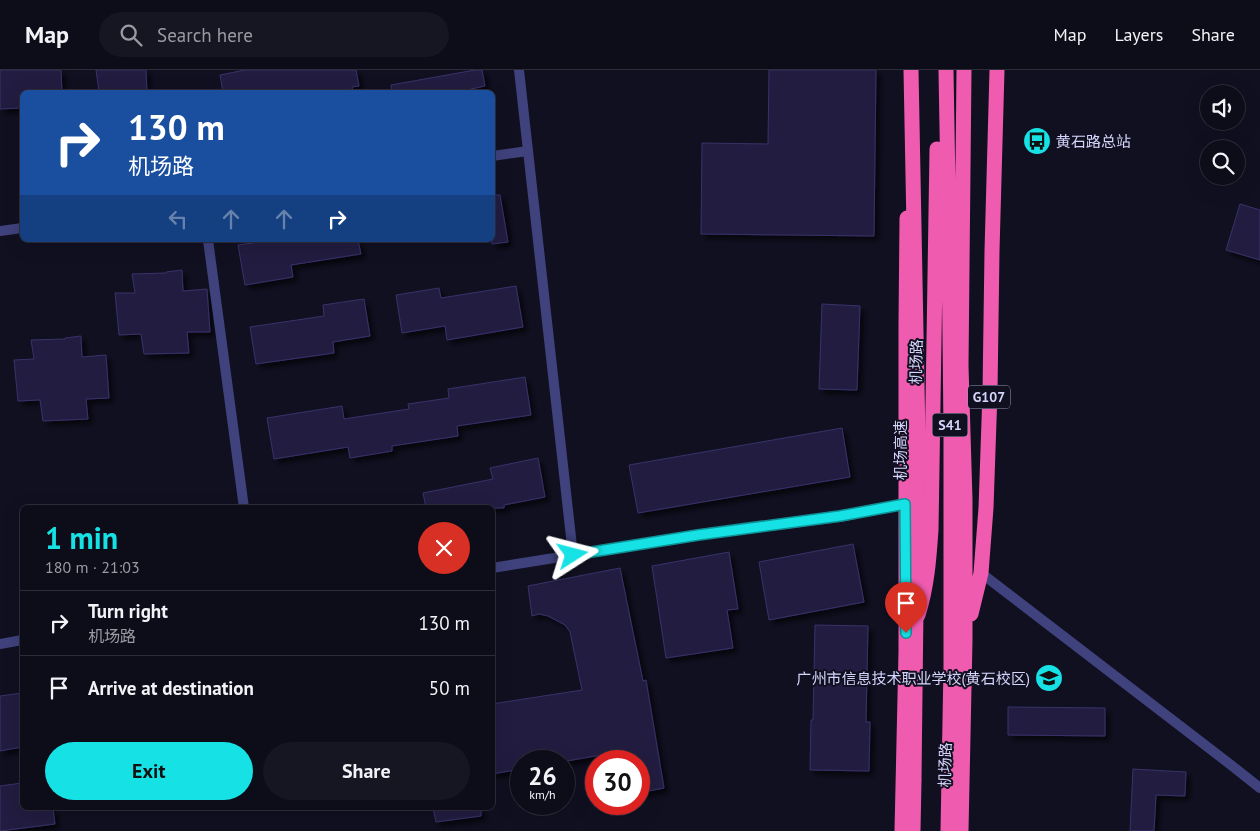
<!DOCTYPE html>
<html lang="en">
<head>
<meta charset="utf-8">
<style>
  body { margin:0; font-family:"PT Sans","Noto Sans SC",sans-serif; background:#161522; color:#f1f3f6; height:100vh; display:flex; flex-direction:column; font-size:19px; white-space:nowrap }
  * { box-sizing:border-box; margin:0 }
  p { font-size:16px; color:#9a9ba2 }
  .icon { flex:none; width:28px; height:28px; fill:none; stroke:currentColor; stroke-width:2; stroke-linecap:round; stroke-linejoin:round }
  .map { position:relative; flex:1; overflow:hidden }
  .details { position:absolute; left:20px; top:435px; width:475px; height:305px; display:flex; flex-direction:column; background:#0d0c19; border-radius:8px; box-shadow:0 5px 20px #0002,0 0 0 1px #2d2c38 }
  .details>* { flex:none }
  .hud { position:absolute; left:20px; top:20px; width:475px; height:152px; border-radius:8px; box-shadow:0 5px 20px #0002,0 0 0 1px #2d2c38; background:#1a4fa0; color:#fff; overflow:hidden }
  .controls { position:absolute; left:1200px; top:15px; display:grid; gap:10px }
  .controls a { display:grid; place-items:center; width:45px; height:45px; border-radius:50%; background:#0d0c19; box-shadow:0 5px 20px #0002,0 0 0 1px #2d2c38; font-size:25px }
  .speed { position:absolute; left:510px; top:680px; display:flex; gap:10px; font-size:25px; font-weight:700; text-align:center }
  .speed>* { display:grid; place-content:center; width:65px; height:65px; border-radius:50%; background:#0d0c19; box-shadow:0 5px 20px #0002,0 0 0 1px #2d2c38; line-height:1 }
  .speed small { font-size:12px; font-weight:400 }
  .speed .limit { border:8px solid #d22; background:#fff; color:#111 }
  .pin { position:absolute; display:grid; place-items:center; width:42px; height:42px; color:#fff; margin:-51px -21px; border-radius:50% 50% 50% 0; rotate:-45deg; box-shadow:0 0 5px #0007 }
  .pin .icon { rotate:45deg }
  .me { position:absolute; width:55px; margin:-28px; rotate:81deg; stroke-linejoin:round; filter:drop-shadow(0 0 4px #0008) }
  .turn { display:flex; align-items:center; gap:18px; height:105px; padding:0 25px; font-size:22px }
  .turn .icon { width:65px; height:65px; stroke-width:2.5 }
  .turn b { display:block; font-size:35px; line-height:42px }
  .lanes { display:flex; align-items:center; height:48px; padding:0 25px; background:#0003; justify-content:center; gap:25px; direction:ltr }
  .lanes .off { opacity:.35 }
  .round { display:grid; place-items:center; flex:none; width:52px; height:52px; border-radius:26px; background:#161522 }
  .overview { display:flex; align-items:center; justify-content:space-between; height:85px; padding:0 25px }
  h1 { font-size:30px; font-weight:700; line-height:38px; color:#16e1e5 }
  .button { display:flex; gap:10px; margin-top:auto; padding:10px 25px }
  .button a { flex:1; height:58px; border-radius:30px; background:#16e1e5; color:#111; font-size:20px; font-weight:700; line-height:58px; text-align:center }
  .button a+a { background:#161522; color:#f1f3f6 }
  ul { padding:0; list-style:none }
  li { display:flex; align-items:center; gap:15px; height:65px; padding:0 25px; border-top:1px solid #2d2c38 }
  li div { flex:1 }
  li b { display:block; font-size:19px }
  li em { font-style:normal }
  header { display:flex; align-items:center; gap:30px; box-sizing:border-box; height:70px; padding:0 25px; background:#0d0c19; border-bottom:1px solid #2d2c38 }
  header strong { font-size:24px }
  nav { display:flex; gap:28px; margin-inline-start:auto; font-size:18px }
  .search { width:350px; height:45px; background:#161522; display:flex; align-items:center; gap:12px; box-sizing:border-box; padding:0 18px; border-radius:28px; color:#9a9ba2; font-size:19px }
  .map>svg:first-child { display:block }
</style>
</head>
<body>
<header>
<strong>Map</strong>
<div class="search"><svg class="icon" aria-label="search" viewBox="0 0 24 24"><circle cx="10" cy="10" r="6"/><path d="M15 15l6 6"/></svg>Search here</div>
<nav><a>Map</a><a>Layers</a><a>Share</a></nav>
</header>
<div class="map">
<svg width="1260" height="761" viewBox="0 0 1260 761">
  <defs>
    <filter id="shadow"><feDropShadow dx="4.5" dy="4.5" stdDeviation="2.5" flood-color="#0009"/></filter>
  </defs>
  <rect width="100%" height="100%" fill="#111021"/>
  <!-- building -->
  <path fill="#221e40" stroke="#38326a" filter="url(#shadow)" d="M 0,0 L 61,0 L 62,22 L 22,22 L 22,38 L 0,39 Z
    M 96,0 L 146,0 L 147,22 L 99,22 Z
    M 245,0 L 356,0 L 359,16 L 352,17 L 353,22 L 223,22 L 220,5 Z
    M 475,0 L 482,0 L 485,16 L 471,19 L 472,22 L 392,22 L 391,15 Z
    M 769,0 L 876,0 L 874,166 L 701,164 L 702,73 L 768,74 Z
    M 492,125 L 500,125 L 508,172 L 492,174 Z
    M 1240,134 L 1260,140 L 1260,190 L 1226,180 Z
    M 273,170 L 358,170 L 361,184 L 291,195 L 293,207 L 245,215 L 238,175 Z
    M 182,200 L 183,221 L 207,219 L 210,262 L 187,262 L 189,283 L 144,284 L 141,264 L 119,265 L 115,223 L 135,223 L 132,204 L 166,203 L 166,202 Z
    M 516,216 L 523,257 L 447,270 L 445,256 L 402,263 L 396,225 L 439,218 L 441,228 Z
    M 364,229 L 370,266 L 333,272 L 334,283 L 256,294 L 250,257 L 324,246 L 323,235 Z
    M 822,234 L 860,236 L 857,320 L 819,319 Z
    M 81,266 L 82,287 L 106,285 L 109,328 L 86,329 L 88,349 L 43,351 L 40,330 L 18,331 L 14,290 L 34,289 L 31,270 L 65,269 L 65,268 Z
    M 525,307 L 531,345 L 457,356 L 458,366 L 392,376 L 392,381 L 350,388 L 348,377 L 274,389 L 267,348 L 342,336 L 344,349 L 409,339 L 408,334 L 449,328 L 448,319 Z
    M 842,358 L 850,407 L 638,443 L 629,395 Z
    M 538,388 L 545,427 L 504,435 L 504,438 L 426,438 L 423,423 L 493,409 L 490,398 Z
    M 853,474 L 864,532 L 769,550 L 759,492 Z
    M 729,482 L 738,539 L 727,540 L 733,578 L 666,588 L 652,496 Z
    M 620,498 L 643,611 L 646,610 L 664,718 L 639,723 L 639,691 L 602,691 L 601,685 L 567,691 L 521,691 L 521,699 L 492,704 L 492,634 L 582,620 L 570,562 L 565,555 L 548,546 L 539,544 L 532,546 L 528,516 Z
    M 815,555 L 868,556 L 866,652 L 870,652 L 869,701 L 810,700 L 811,650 L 813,650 Z
    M 22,623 L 22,677 L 0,681 L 0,626 Z
    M 1008,637 L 1105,638 L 1105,666 L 1008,665 Z
    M 1133,699 L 1186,702 L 1185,726 L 1156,725 L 1154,761 L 1130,761 Z
    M 22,713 L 22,738 L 53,738 L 55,754 L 0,761 L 0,716 Z
    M 433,738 L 481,738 L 481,746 L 436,752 Z"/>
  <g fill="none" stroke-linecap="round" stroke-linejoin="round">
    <!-- street -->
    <path stroke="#3f427c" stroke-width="10" d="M 519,0 L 573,485
      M 492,86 L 528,81
      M 0,161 L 22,158
      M 208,170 L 244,438
      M 492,498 L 698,465 L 840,447 L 905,434
      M 981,503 L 1231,695 L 1260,718
      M 0,574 L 22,570"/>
    <!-- highway -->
    <path stroke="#ef5bae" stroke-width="15" d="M 946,0 L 949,172 L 951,361 L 951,596 L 948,761
      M 971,544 L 981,503 L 986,438 L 990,322 L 992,181 L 997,0
      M 918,545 C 927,517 929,489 931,460 L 937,79
      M 902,761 L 906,582 L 906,255 L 907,148
      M 913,761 L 914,710
      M 961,761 L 965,570 L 965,430 L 961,296 L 964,0"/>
    <!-- highway-bridge -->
    <path stroke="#ef5bae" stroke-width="15" d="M 911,0 L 918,367 L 914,709"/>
  </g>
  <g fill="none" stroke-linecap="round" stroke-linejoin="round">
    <!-- route casing -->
    <g stroke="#0e9295" stroke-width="12">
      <path id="route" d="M 573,485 L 698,465 L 840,446 L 905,434 L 906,563"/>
    </g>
    <!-- route -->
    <use href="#route" stroke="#16e1e5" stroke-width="9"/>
  </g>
  <!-- icons -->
  <defs>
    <g id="bus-disc" transform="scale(1.4375)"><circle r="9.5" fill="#16e1e5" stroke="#111021"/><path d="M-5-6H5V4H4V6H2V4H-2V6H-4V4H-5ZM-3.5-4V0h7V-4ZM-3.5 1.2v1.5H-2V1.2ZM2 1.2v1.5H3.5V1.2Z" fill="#111"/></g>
    <g id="school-disc" transform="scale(1.4375)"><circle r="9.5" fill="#16e1e5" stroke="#111021"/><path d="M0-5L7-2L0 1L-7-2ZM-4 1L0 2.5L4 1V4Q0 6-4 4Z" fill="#111"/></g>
  </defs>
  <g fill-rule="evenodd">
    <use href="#bus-disc" x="1037" y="71"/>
    <use href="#school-disc" x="1049" y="608"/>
  </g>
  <g text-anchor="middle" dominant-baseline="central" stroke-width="4" stroke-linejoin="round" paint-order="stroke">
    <!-- shield labels -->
    <g fill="#111021" stroke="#9a99ba" stroke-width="1">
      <rect x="968" y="315.5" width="42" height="23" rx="4"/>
      <rect x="932.5" y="343.5" width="35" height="23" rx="4"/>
    </g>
    <g font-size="14" font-weight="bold" fill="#d5d4fb">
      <text x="989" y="327">G107</text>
      <text x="950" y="355">S41</text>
    </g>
    <!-- poi labels -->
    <g font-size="15" fill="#d5d4fb" stroke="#111021" text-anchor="start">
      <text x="1056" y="71">黄石路总站</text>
      <text x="1030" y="608" text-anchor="end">广州市信息技术职业学校(黄石校区)</text>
    </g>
    <!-- street labels -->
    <g font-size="15" fill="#d5d4fb" stroke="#111021">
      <text transform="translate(916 292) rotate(-89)">机场路</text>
      <text transform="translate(900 380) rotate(-90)">机场高速</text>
      <text transform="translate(945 695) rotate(-89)">机场路</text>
    </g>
  </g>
</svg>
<div class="controls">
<a><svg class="icon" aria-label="sound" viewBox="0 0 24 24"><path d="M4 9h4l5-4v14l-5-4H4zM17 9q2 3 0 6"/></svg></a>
<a><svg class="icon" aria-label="search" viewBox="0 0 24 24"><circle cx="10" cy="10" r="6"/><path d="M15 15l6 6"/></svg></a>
</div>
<div class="speed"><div>26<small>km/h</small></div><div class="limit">30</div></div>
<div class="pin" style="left:906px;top:563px;background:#d93025"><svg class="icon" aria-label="arrive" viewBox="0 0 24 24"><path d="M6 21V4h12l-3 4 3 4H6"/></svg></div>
<svg class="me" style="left:573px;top:485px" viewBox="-20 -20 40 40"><path d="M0-17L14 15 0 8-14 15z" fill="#16e1e5" stroke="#fff" stroke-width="4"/></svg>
<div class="hud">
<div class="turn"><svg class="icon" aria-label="right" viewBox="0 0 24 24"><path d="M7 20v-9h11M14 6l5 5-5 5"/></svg><div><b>130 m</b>机场路</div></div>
<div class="lanes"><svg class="icon off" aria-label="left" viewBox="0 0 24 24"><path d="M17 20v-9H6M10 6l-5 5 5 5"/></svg><svg class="icon off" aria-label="ahead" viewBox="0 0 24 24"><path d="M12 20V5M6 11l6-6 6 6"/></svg><svg class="icon off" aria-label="ahead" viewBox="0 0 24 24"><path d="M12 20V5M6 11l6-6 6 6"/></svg><svg class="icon" aria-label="right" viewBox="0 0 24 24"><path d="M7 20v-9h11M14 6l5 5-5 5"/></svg></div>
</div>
<section class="details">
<div class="overview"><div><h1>1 min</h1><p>180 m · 21:03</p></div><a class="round" style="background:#d93025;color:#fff"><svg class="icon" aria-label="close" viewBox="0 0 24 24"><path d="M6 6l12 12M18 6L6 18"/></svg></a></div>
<ul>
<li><svg class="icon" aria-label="right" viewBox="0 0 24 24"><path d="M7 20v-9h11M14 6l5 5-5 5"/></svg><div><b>Turn right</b><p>机场路</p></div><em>130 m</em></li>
<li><svg class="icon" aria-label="arrive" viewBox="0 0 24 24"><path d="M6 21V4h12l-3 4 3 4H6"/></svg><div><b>Arrive at destination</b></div><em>50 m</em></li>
</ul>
<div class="button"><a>Exit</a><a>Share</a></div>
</section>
</div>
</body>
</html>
